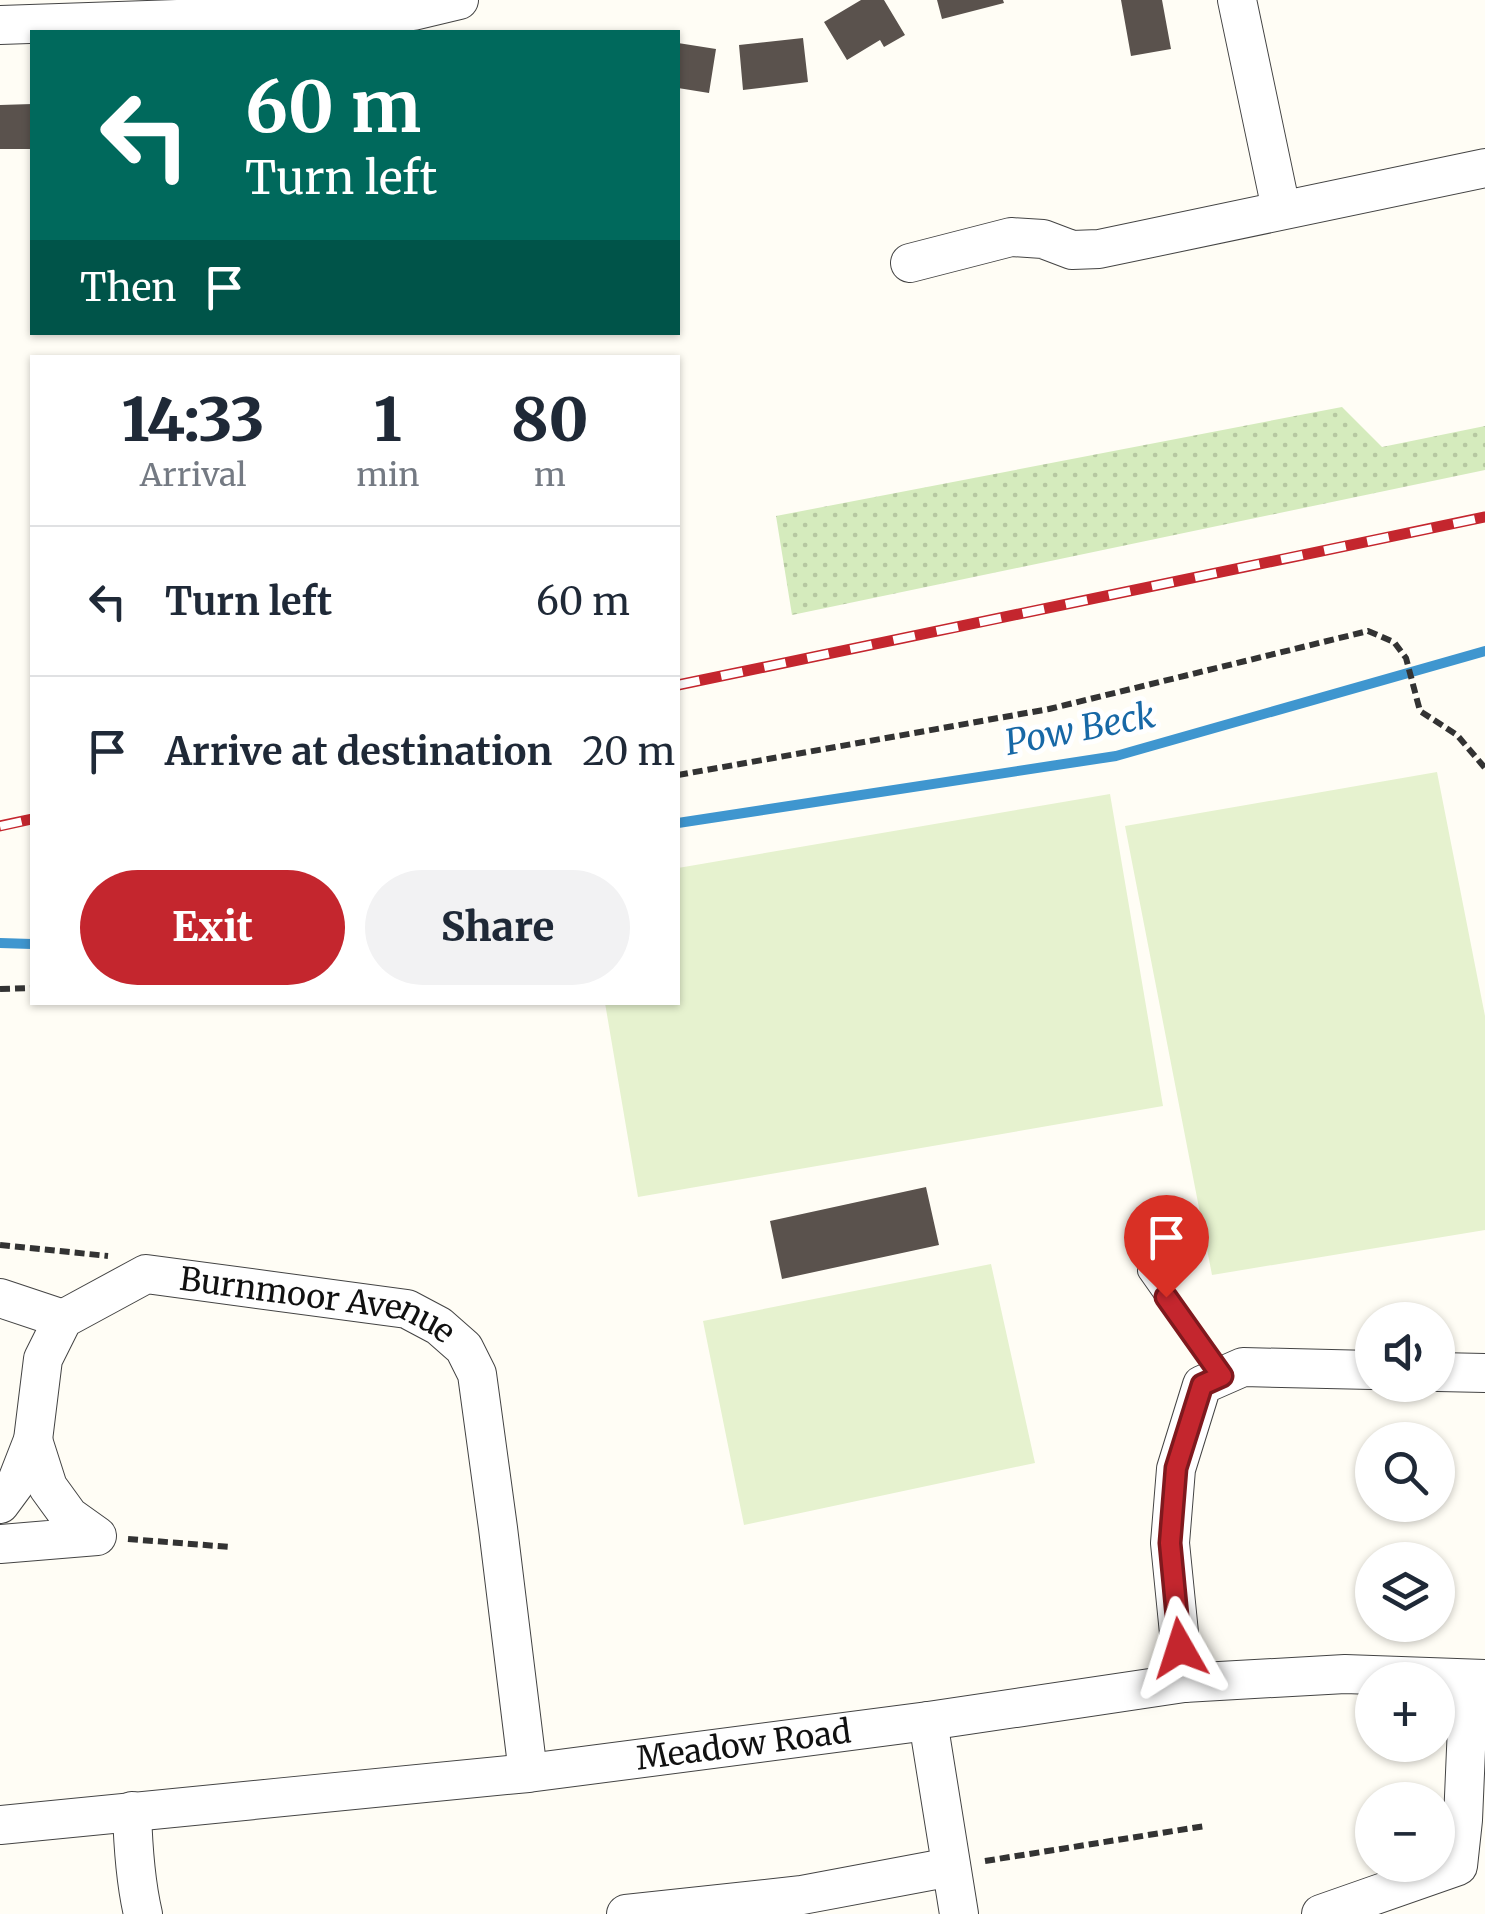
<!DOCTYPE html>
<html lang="en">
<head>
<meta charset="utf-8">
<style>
  body { margin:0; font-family:Merriweather,serif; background:#f2f2f3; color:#1f2937; height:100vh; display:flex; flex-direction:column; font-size:38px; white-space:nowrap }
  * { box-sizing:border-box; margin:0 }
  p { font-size:32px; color:#747a83 }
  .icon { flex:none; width:55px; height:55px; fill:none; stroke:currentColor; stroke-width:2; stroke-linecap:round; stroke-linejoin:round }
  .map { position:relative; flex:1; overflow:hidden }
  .panel { position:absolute; left:30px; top:355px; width:650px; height:650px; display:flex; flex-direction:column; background:#fff; border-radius:0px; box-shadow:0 2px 8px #0004 }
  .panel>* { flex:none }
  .guide { position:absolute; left:30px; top:30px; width:650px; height:305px; border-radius:0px; box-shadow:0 2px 8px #0004; background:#00695c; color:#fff; overflow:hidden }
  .buttons { position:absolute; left:1355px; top:1302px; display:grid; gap:20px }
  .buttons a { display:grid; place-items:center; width:100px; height:100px; border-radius:50%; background:#fff; box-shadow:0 2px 8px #0004; font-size:50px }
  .pin { position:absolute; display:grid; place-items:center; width:85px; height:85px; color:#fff; margin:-102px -42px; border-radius:50% 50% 50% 0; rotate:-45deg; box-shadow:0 0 10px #0007 }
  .pin .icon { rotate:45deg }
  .me { position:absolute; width:110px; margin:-55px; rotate:354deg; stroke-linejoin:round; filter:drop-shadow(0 0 8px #0008) }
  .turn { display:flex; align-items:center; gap:35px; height:210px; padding:0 50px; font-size:45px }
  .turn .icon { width:130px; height:130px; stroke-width:2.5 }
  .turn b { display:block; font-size:70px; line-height:85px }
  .then { display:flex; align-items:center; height:95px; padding:0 50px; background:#0003; gap:20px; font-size:38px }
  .eta { display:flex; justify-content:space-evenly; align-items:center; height:170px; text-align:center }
  .eta b { font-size:60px; font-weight:800; line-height:70px }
  .primary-button { display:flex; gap:20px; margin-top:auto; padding:20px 50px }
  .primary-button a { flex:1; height:115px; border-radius:60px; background:#c4262e; color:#fff; font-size:40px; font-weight:800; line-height:115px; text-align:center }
  .primary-button a+a { background:#f2f2f3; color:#1f2937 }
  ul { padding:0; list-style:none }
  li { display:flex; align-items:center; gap:30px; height:150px; padding:0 50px; border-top:2px solid #e0e1e3 }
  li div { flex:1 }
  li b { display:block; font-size:38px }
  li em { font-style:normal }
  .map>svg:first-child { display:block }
</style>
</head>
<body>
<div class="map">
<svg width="1485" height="1914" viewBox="0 0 1485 1914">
  <defs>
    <pattern id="grass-dots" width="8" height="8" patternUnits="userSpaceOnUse" patternTransform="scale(2.5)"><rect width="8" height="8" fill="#d5ebbd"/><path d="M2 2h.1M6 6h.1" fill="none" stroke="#b6c8a1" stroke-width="1.8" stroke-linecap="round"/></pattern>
  </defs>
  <rect width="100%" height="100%" fill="#fffdf5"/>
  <!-- grass -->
  <path fill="url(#grass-dots)" d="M 1342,407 L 1382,447 L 1485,426 L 1485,470 L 792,615 L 776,516 Z"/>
  <!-- pitch -->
  <path fill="#e6f2cf" d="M 1437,772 L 1485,1016 L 1485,1230 L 1212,1275 L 1125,826 Z
    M 1110,794 L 1163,1106 L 638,1197 L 605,1003 L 678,1002 L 678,868 Z
    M 991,1264 L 1035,1463 L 744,1525 L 703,1321 Z"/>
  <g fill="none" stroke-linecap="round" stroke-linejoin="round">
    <!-- stream -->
    <path stroke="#3f96cf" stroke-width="10" d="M 678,823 L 1116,756 L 1485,651
      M 0,943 L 32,944"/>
  </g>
  <!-- building -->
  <path fill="#5a524d" d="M 861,0 L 884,0 L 905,35 L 884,47 L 880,40 L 847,60 L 824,22 Z
    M 937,0 L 1003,0 L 1004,3 L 942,19 Z
    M 1121,0 L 1162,0 L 1171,49 L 1131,56 Z
    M 803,38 L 808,82 L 743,90 L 739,45 Z
    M 678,43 L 716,49 L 709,93 L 678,88 Z
    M 32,104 L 32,149 L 0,149 L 0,105 Z
    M 926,1187 L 939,1245 L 782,1279 L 770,1221 Z"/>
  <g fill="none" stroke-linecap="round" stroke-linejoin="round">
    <!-- lane casing -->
    <g stroke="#444" stroke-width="22">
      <path id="lane" d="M 1148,1271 L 1222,1376"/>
    </g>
    <!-- street casing -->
    <g stroke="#444" stroke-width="40">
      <g id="street">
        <path d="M 1237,0 L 1281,209"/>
        <path d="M 0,25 L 413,11 L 459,0"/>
        <path d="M 910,263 L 1011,237 L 1043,239 L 1072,250 L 1099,249 L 1485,168"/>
        <path d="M 0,1298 L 63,1319"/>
        <path d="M 1438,1372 L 1485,1373"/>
        <path id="s1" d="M 0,1504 L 17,1481 L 33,1440 L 43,1359 L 63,1319 L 146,1274 L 407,1309 L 439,1326 L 464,1348 L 477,1374 L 498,1528 L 528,1773"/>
        <path d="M 0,1544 L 97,1536 L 69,1516 L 48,1487 L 33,1440"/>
        <path d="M 1184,1683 L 1170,1543 L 1176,1469 L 1202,1385 L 1243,1367 L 1372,1370"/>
        <path d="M 928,1721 L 959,1914"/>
        <path d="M 132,1811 C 133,1846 135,1880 143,1914"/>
        <path id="s2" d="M 0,1825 L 528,1773 L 928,1721 L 1184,1683 L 1345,1674 L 1485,1679"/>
        <path d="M 626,1914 L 802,1895 L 951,1867"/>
        <path d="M 1321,1914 L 1458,1866 L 1463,1820 L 1469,1679"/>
      </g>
    </g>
    <!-- path -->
    <path stroke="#333" stroke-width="6" stroke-dasharray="10 5" stroke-linecap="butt" d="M 678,775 L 1049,709 L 1368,631 L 1394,642 L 1406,658 L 1420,711 L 1457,735 L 1485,768
      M 0,989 L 32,988
      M 0,1245 L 108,1256
      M 128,1539 L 230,1547
      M 985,1861 L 1205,1826"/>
    <!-- lane -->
    <use href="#lane" stroke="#fff" stroke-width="20"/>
    <!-- street -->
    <use href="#street" stroke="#fff" stroke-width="38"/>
    <!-- rail casing -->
    <g stroke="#c4262e" stroke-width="11">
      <path id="rail" d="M 678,685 L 1485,517
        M 0,826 L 32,819"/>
    </g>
    <!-- rail -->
    <use href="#rail" stroke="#fff" stroke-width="8" stroke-dasharray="22" stroke-linecap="butt"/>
  </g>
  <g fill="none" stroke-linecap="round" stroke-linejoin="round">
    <!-- route casing -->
    <g stroke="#7f191e" stroke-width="25">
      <path id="route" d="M 1166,1297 L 1222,1376 L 1202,1385 L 1176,1468 L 1170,1543 L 1180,1648"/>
    </g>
    <!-- route -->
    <use href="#route" stroke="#c4262e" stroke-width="18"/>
  </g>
  <g text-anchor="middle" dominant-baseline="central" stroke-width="10" stroke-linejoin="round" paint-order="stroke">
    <!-- street labels -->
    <g font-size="32" fill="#111" stroke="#fff">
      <text stroke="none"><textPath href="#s1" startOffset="468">Burnmoor Avenue</textPath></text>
      <text stroke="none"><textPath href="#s2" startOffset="748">Meadow Road</textPath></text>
    </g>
    <!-- water labels -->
    <g font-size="35" font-style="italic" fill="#1768a6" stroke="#fff">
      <text transform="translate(1080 729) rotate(-11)">Pow Beck</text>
    </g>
  </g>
</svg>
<div class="buttons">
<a><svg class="icon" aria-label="sound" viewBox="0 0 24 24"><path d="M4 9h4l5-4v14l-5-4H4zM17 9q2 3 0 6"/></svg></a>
<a><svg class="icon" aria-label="search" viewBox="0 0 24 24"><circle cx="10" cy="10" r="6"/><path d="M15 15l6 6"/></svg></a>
<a><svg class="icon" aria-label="layers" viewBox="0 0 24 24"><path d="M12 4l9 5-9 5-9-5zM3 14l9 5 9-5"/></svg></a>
<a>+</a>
<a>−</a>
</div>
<div class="pin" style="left:1166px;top:1297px;background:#d93025"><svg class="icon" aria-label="arrive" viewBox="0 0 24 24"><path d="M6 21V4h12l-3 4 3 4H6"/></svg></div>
<svg class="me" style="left:1180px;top:1648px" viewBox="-20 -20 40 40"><path d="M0-17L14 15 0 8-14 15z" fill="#c4262e" stroke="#fff" stroke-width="4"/></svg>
<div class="guide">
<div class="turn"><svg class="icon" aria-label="left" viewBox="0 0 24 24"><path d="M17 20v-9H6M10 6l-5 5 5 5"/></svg><div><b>60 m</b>Turn left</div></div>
<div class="then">Then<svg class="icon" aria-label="arrive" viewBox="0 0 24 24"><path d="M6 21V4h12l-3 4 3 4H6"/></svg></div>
</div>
<section class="panel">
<div class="eta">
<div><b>14:33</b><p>Arrival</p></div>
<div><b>1</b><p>min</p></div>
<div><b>80</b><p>m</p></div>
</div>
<ul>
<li><svg class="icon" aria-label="left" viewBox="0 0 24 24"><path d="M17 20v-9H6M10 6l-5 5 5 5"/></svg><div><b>Turn left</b></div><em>60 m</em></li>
<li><svg class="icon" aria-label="arrive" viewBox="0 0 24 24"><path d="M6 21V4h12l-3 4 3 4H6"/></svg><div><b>Arrive at destination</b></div><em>20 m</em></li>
</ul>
<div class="primary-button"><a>Exit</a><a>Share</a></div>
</section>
</div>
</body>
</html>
